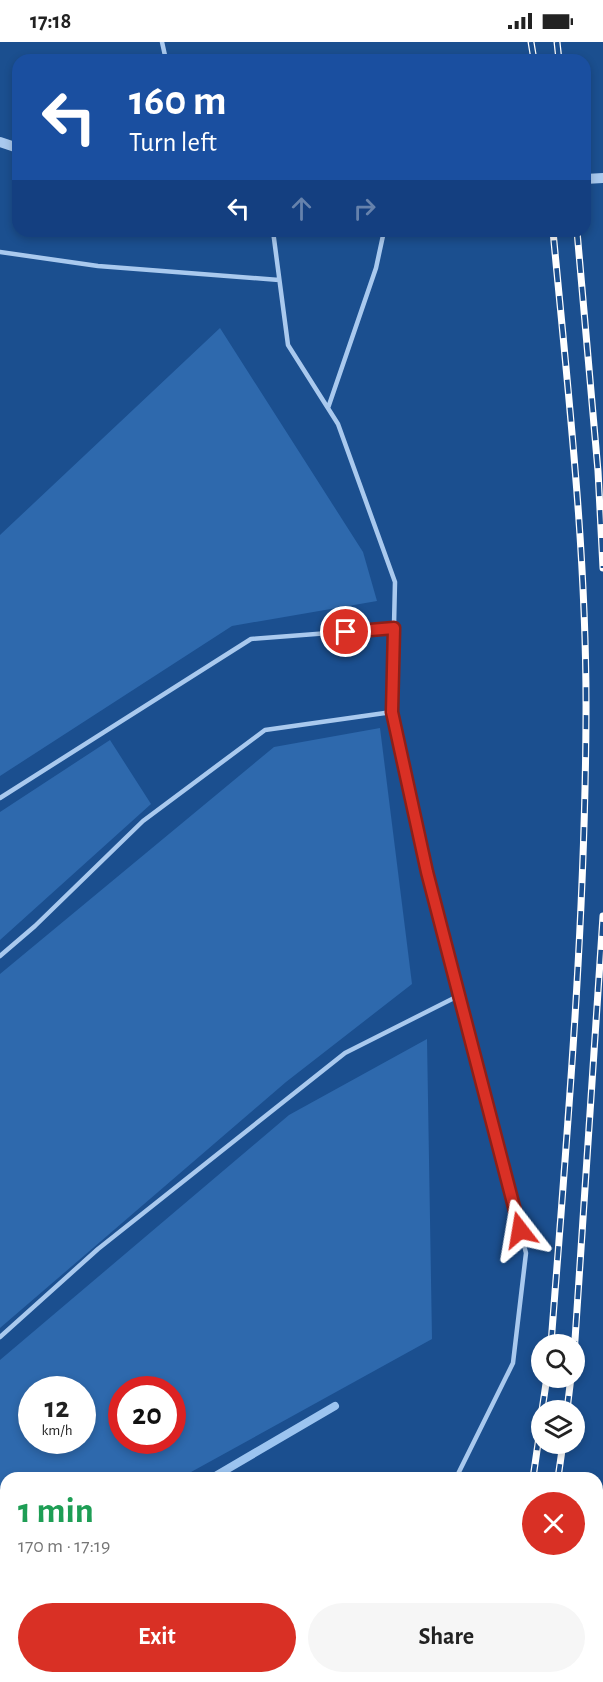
<!DOCTYPE html>
<html lang="en">
<head>
<meta charset="utf-8">
<style>
  body { margin:0; font-family:"Alegreya Sans",sans-serif; background:#f6f6f6; color:#222; height:100vh; display:flex; flex-direction:column; font-size:22px; white-space:nowrap }
  * { box-sizing:border-box; margin:0 }
  p { font-size:20px; color:#767676 }
  .icon { flex:none; width:33px; height:33px; fill:none; stroke:currentColor; stroke-width:2; stroke-linecap:round; stroke-linejoin:round }
  .map { position:relative; flex:1; overflow:hidden }
  .panel { position:absolute; left:0px; top:1430px; width:603px; height:212px; display:flex; flex-direction:column; background:#fff; border-radius:18px 18px 0 0; box-shadow:0 3px 9px #0003 }
  .panel>* { flex:none }
  .hud { position:absolute; left:12px; top:12px; width:579px; height:183px; border-radius:18px; box-shadow:0 3px 9px #0003; background:#1a4fa0; color:#fff; overflow:hidden }
  .buttons { position:absolute; left:531px; top:1292px; display:grid; gap:12px }
  .buttons a { display:grid; place-items:center; width:54px; height:54px; border-radius:50%; background:#fff; box-shadow:0 3px 9px #0003; font-size:30px }
  .speed { position:absolute; left:18px; top:1334px; display:flex; gap:12px; font-size:30px; font-weight:700; text-align:center }
  .speed>* { display:grid; place-content:center; width:78px; height:78px; border-radius:50%; background:#fff; box-shadow:0 3px 9px #0003; line-height:1 }
  .speed small { font-size:15px; font-weight:400 }
  .speed .limit { border:9px solid #d22; background:#fff; color:#111 }
  .pin { position:absolute; display:grid; place-items:center; width:51px; height:51px; color:#fff; margin:-26px; border:3px solid #fff; border-radius:50%; box-shadow:0 2px 6px #0007 }
  .me { position:absolute; width:66px; margin:-33px; rotate:346deg; stroke-linejoin:round; filter:drop-shadow(0 0 4px #0008) }
  .turn { display:flex; align-items:center; gap:21px; height:126px; padding:0 18px; font-size:27px }
  .turn .icon { width:78px; height:78px; stroke-width:2.5 }
  .turn b { display:block; font-size:42px; line-height:51px }
  .lanes { display:flex; align-items:center; height:57px; padding:0 18px; background:#0003; justify-content:center; gap:30px; direction:ltr }
  .lanes .off { opacity:.35 }
  .round { display:grid; place-items:center; flex:none; width:63px; height:63px; border-radius:32px; background:#f6f6f6 }
  .headline { display:flex; align-items:center; justify-content:space-between; height:102px; padding:0 18px }
  h1 { font-size:36px; font-weight:700; line-height:45px; color:#1e9e55 }
  .cta { display:flex; gap:12px; margin-top:auto; padding:12px 18px }
  .cta a { flex:1; height:69px; border-radius:36px; background:#d93025; color:#fff; font-size:24px; font-weight:700; line-height:69px; text-align:center }
  .cta a+a { background:#f6f6f6; color:#222 }
  .status { display:flex; justify-content:space-between; align-items:center; height:42px; padding:0 30px; background:#fff; direction:ltr }
  .status svg { height:16px; fill:currentColor }
  .map>svg:first-child { display:block }
</style>
</head>
<body>
<div class="status"><b>17:18</b><svg viewBox="0 0 49 12"><path d="M0 12V9h3v3zM5 12V6h3v6zM10 12V3h3v9zM15 12V0h3v12zM26 1h20v11H26zM47 4h2v5h-2z"/></svg></div>
<div class="map">
<svg width="603" height="1640" viewBox="0 0 603 1640">
  <rect width="100%" height="100%" fill="#1b4f8f"/>
  <!-- green -->
  <path fill="#2e69ad" fill-rule="evenodd" d="M 220,286 L 363,510 L 377,559 L 232,584 L 0,734 L 0,493 Z
    M 380,686 L 412,942 L 286,1040 L 0,1286 L 0,932 L 274,705 Z
    M 110,698 L 151,762 L 0,898 L 0,770 Z
    M 427,997 L 432,1297 L 182,1435 L 6,1436 L 6,1533 L 0,1536 L 0,1318 L 289,1073 ZM 32,1347 L 82,1347 L 82,1398 L 32,1398 ZM 122,1347 L 172,1347 L 172,1398 L 122,1398 Z
    M 214,1635 L 369,1635 L 368,1640 L 213,1640 Z"/>
  <g fill="none" stroke-linecap="round" stroke-linejoin="round">
    <!-- stream -->
    <path stroke="#9cc4f0" stroke-width="8" d="M 212,1436 L 335,1364
      M 0,1558 L 6,1555"/>
    <!-- service -->
    <path stroke="#a9c9ee" stroke-width="4.5" d="M 162,0 L 166,18
      M 273,189 L 288,303 L 338,382 L 395,540 L 392,670 L 427,830 L 526,1211 L 513,1321 L 456,1436
      M 0,210 L 98,224 L 279,238
      M 328,366 L 376,226 L 384,189
      M 0,756 L 251,597 L 394,586
      M 0,914 L 35,884 L 143,779 L 265,688 L 392,670
      M 0,1295 L 98,1207 L 345,1011 L 460,953
      M 428,1640 L 428,1635"/>
    <!-- tertiary -->
    <path stroke="#a9c9ee" stroke-width="10" d="M 0,100 L 18,106
      M 585,137 L 603,136"/>
    <!-- rail casing -->
    <g stroke="#fff" stroke-width="7">
      <path id="rail" d="M 531,0 L 534,18
        M 557,0 L 559,18
        M 577,189 L 598,429 L 603,526
        M 551,1302 C 567,1093 585,885 586,675 C 587,514 568,350 553,189
        M 574,1313 L 603,874
        M 542,1368 L 547,1335
        M 567,1368 L 571,1335
        M 533,1436 L 542,1374
        M 558,1436 L 563,1401
        M 506,1640 L 507,1635
        M 531,1640 L 531,1635"/>
    </g>
    <!-- rail -->
    <use href="#rail" stroke="#1b4f8f" stroke-width="4.5" stroke-dasharray="14" stroke-linecap="butt"/>
  </g>
  <g fill="none" stroke-linecap="round" stroke-linejoin="round">
    <!-- route casing -->
    <g stroke="#8d1f18" stroke-width="15">
      <path id="route" d="M 346,590 L 394,586 L 392,670 L 427,830 L 520,1188"/>
    </g>
    <!-- route -->
    <use href="#route" stroke="#d93025" stroke-width="10"/>
  </g>
</svg>
<div class="buttons">
<a><svg class="icon" aria-label="search" viewBox="0 0 24 24"><circle cx="10" cy="10" r="6"/><path d="M15 15l6 6"/></svg></a>
<a><svg class="icon" aria-label="layers" viewBox="0 0 24 24"><path d="M12 4l9 5-9 5-9-5zM3 14l9 5 9-5"/></svg></a>
</div>
<div class="speed"><div>12<small>km/h</small></div><div class="limit">20</div></div>
<div class="pin" style="left:346px;top:590px;background:#d93025"><svg class="icon" aria-label="arrive" viewBox="0 0 24 24"><path d="M6 21V4h12l-3 4 3 4H6"/></svg></div>
<svg class="me" style="left:520px;top:1188px" viewBox="-20 -20 40 40"><path d="M0-17L14 15 0 8-14 15z" fill="#d93025" stroke="#fff" stroke-width="4"/></svg>
<div class="hud">
<div class="turn"><svg class="icon" aria-label="left" viewBox="0 0 24 24"><path d="M17 20v-9H6M10 6l-5 5 5 5"/></svg><div><b>160 m</b>Turn left</div></div>
<div class="lanes"><svg class="icon" aria-label="left" viewBox="0 0 24 24"><path d="M17 20v-9H6M10 6l-5 5 5 5"/></svg><svg class="icon off" aria-label="ahead" viewBox="0 0 24 24"><path d="M12 20V5M6 11l6-6 6 6"/></svg><svg class="icon off" aria-label="right" viewBox="0 0 24 24"><path d="M7 20v-9h11M14 6l5 5-5 5"/></svg></div>
</div>
<section class="panel">
<div class="headline"><div><h1>1 min</h1><p>170 m · 17:19</p></div><a class="round" style="background:#d93025;color:#fff"><svg class="icon" aria-label="close" viewBox="0 0 24 24"><path d="M6 6l12 12M18 6L6 18"/></svg></a></div>
<div class="cta"><a>Exit</a><a>Share</a></div>
</section>
</div>
</body>
</html>
